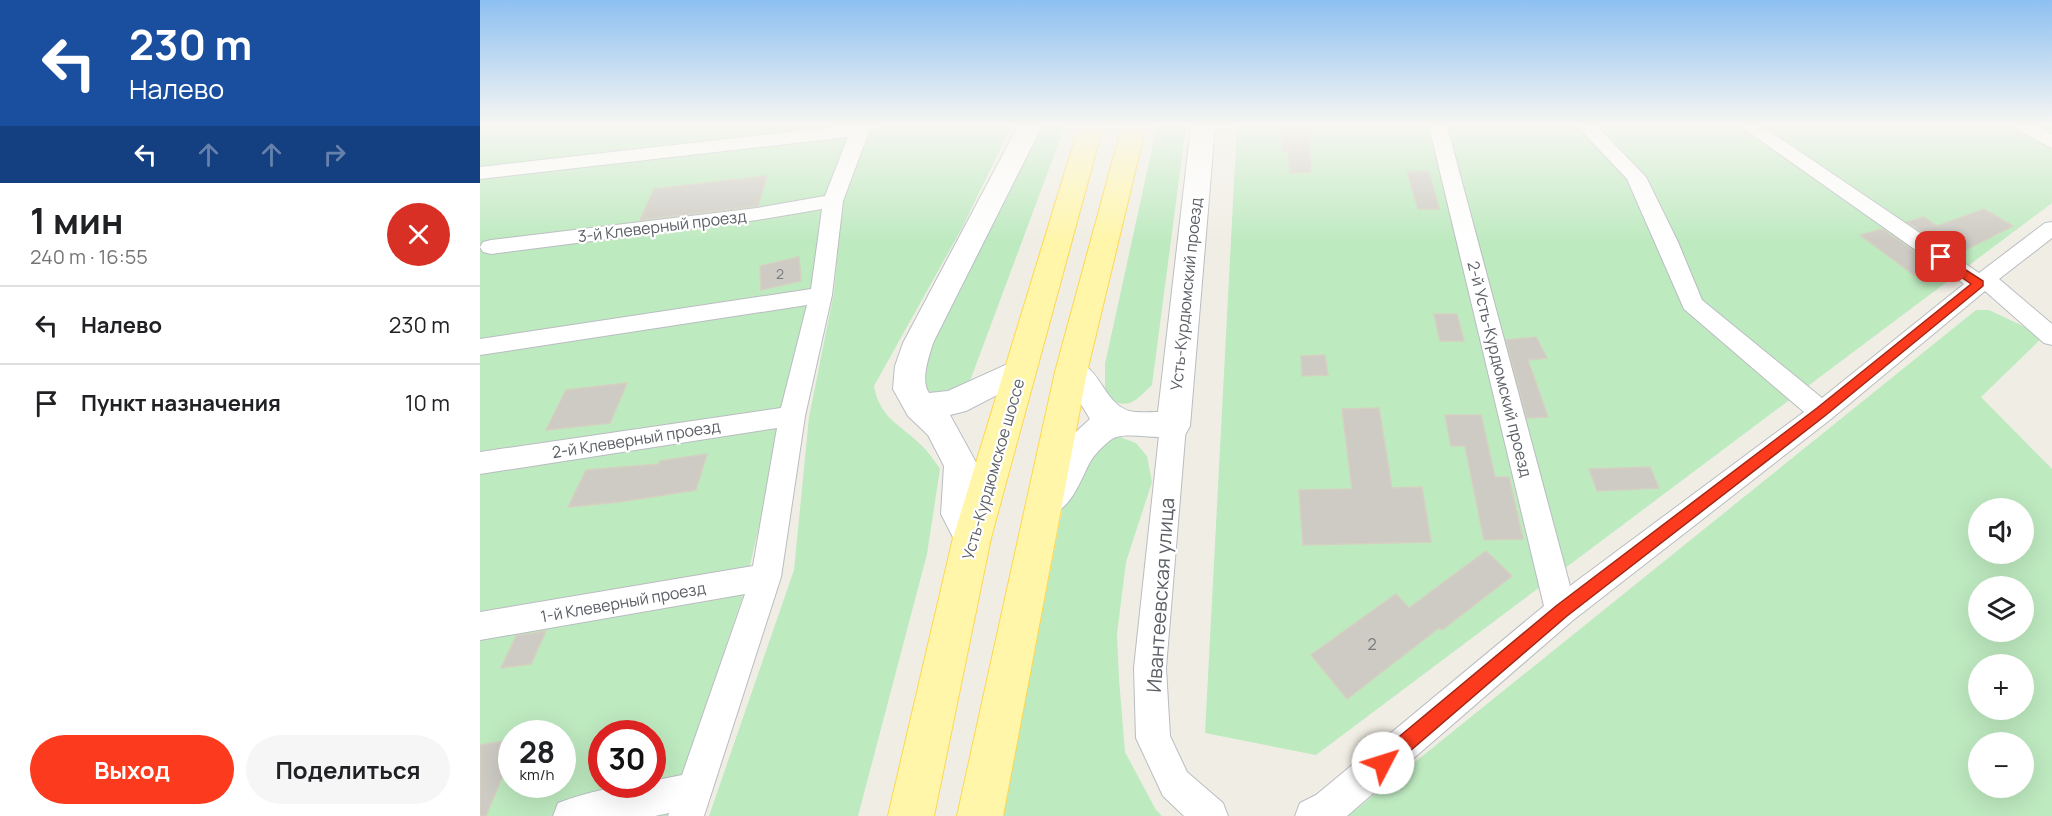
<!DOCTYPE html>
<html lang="ru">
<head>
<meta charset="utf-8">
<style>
  body { margin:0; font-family:Manrope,sans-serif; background:#f6f6f6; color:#202124; height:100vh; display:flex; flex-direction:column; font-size:22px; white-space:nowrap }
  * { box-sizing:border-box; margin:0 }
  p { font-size:20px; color:#757577 }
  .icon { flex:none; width:33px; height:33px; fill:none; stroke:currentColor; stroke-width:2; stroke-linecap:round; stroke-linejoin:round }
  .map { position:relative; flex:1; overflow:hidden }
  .details { display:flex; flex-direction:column; background:#fff; width:480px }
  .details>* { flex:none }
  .top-card { background:#1a4fa0; color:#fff; overflow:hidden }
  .tools { position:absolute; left:1488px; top:498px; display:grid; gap:12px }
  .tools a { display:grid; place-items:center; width:66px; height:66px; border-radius:50%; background:#fff; box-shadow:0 6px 24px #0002; font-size:30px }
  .speed { position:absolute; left:18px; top:720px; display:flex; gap:12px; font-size:30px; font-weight:700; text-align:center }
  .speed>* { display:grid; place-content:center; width:78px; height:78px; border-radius:50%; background:#fff; box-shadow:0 6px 24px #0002; line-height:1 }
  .speed small { font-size:15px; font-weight:400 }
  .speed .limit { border:9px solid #d22; background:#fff; color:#111 }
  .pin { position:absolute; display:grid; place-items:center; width:51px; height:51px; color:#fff; margin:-26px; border-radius:12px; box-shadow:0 3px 9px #0006 }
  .me { position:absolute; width:66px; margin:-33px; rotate:50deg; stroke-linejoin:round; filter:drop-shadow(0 0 4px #0008) }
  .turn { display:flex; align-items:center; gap:21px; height:126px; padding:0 30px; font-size:27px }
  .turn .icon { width:78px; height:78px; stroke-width:2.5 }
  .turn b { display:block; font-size:42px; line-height:51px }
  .lanes { display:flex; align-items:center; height:57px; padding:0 30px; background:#0003; justify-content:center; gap:30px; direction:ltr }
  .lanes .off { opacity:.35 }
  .round { display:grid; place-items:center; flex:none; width:63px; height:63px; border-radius:32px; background:#f6f6f6 }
  .summary { display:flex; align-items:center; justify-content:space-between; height:102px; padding:0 30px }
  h1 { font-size:36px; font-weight:700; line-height:45px }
  .action { display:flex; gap:12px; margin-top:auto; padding:12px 30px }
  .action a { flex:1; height:69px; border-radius:36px; background:#fc3b1e; color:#fff; font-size:24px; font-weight:700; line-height:69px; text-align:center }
  .action a+a { background:#f6f6f6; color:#202124 }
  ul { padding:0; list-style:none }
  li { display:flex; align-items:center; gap:18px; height:78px; padding:0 30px; border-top:2px solid #e0e0e0 }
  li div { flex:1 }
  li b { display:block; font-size:22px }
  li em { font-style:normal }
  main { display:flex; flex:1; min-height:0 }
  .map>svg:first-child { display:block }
</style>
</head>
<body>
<main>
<section class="details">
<div class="top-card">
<div class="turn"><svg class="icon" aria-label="left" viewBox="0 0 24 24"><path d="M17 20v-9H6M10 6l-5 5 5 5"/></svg><div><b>230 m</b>Налево</div></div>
<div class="lanes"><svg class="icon" aria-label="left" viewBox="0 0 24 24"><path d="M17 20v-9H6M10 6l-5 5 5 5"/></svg><svg class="icon off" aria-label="ahead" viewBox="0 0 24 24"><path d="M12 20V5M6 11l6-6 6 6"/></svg><svg class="icon off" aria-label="ahead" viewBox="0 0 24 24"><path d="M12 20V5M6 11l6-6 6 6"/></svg><svg class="icon off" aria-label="right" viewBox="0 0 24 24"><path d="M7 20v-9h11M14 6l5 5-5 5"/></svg></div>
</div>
<div class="summary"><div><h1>1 мин</h1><p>240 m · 16:55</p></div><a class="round" style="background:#d93025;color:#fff"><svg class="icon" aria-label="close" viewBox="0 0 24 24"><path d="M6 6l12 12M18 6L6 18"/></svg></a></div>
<ul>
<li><svg class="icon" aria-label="left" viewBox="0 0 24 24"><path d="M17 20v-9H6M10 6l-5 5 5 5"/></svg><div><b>Налево</b></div><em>230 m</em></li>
<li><svg class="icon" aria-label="arrive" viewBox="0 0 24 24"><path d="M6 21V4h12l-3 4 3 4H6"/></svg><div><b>Пункт назначения</b></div><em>10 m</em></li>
</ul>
<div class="action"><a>Выход</a><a>Поделиться</a></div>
</section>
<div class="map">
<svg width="1572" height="816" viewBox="0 0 1572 816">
  <rect width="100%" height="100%" fill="#f0eee4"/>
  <!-- green -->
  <path fill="#beeac0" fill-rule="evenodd" d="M 0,126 L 371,126 L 263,596 L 188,816 L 0,816 ZM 32,734 L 82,734 L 82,784 L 32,784 ZM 122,734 L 172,734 L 172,784 L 122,784 Z
    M 402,126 L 529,126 L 530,129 L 482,228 L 394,386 C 400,418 418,423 439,443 C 447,450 454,460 460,469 L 447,554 L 378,816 L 229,816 L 314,570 L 329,417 L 354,292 L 363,200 L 388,135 Z
    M 558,126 L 585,126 L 490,381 L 480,392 L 454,395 L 445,388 L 448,346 Z
    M 677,126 L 706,126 L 672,385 C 654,402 650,410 625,398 L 625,364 Z
    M 757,126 L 1572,126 L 1572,203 L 836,755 L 725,733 Z
    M 1496,310 L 1509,310 L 1564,336 L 1501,397 L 1572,469 L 1572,816 L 868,816 ZM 1498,508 L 1544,508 L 1544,554 L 1498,554 ZM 1498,586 L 1544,586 L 1544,632 L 1498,632 ZM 1498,664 L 1544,664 L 1544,710 L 1498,710 ZM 1498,742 L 1544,742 L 1544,788 L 1498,788 Z
    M 640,437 L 656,443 L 667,456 L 672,482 L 646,562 L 637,634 L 639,679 L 645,752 L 676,810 L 682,816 L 522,816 L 583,506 L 625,438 Z"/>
  <!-- building -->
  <path fill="#cdcbc3" stroke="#d5d0c1" stroke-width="1.5" d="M 828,130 L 831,172 L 810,173 L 808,152 L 803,152 L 802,131 Z
    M 949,171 L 959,209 L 938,209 L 927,172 Z
    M 287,176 L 278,206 L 160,220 L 174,189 Z
    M 1504,209 L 1533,226 L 1476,255 L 1427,222 L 1444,217 L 1457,226 Z
    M 1402,229 L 1454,265 L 1434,275 L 1380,235 Z
    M 319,257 L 321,281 L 281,290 L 280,266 Z
    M 954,314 L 977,314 L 984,341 L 960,341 Z
    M 1056,337 L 1067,358 L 1048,360 L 1068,417 L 1047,418 L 1026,340 Z
    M 845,355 L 848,375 L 822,376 L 821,356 Z
    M 147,383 L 130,423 L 66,430 L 86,390 Z
    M 899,408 L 912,488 L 942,487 L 951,542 L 823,545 L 819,490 L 872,489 L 862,409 Z
    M 965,415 L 1001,415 L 1015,477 L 1029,477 L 1043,539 L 1004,540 L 985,446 L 971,446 Z
    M 227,454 L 216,490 L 139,502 L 88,507 L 106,470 L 179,464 L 180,461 Z
    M 1170,467 L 1179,488 L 1117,491 L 1109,469 Z
    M 1006,551 L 1032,576 L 962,630 L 959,628 L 867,699 L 831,655 L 916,594 L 929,608 Z
    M 66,631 L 51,664 L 21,668 L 36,636 Z
    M 32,740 L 32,753 L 6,816 L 0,816 L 0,745 Z"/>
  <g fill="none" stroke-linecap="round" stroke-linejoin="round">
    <!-- street casing -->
    <g stroke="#b9bcc1" stroke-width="2">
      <path id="street" d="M 361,126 L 391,126 L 363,201 L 352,295 L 325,416 L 301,577 L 224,816 L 188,816 L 189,813 L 175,816 L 73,816 L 78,803 C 106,792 142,784 172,784 L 172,781 L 202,775 L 265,594 L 0,640 L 0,612 L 273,566 L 297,428 L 0,474 L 0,452 L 301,408 L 327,305 L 0,355 L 0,339 L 331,289 L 342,209 L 277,220 L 11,254 L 3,252 L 0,247 L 3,242 L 11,240 L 277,208 L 345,196 L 368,137 L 0,179 L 0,167 Z
        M 949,126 L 967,126 L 1090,586 L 1324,412 L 1204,309 L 1147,179 L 1097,126 L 1117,126 L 1166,177 L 1198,242 L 1222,300 L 1342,398 L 1484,284 L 1260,126 L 1282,126 L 1499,273 L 1565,223 L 1572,222 L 1572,238 L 1519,279 L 1572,324 L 1572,345 L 1564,343 L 1505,291 L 1351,419 L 1092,621 L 867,816 L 815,816 L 820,803 L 836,795 L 1064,606 Z
        M 1534,126 L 1557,126 L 1572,134 L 1572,148 L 1537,130 Z
        M 693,416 L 702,419 L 706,426 L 686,668 L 690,736 L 707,772 L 743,803 L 748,816 L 704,816 L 683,796 L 656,738 L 654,668 L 680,426 L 684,419 Z"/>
    </g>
    <!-- secondary casing -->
    <g stroke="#b9bdc3" stroke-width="2">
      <path id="secondary" d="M 538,126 L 562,126 L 453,343 C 449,357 440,380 449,393 L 468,391 L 541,358 L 552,361 L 557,369 L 552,377 L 486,411 L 470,415 L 498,466 L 497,513 L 511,538 L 505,549 L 492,554 L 479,549 L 461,514 L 464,466 L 448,435 L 428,416 L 413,389 L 415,366 L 423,343 Z
        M 711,126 L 735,126 L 710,426 L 705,435 C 685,442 646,430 632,439 C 626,443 616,453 612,459 C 602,474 592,513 567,514 C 564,514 558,511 554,510 L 549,499 L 554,488 L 573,469 L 587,440 L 610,419 L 593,391 L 580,380 L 575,372 L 580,364 C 620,352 618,401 649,411 C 657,413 669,412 678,412 Z"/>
    </g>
    <!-- primary casing -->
    <g stroke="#ffd74e" stroke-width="2">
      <path id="primary" d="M 599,126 L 623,126 L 511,538 L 454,816 L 408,816 L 473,538 Z
        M 642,126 L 666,126 L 607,372 L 523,816 L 477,816 L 575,372 Z"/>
    </g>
    <!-- street -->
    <use href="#street" fill="#fff" fill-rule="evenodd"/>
    <!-- secondary -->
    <use href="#secondary" fill="#fff" fill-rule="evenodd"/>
    <!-- primary -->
    <use href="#primary" fill="#fff6aa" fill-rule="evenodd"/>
  </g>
  <!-- sky -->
  <linearGradient id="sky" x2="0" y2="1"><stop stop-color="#8dc0f1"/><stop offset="0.52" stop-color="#f8f7f3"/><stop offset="1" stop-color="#f8f7f3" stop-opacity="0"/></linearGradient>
  <rect width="1572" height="241" fill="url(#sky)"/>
  <!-- route -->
  <path fill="#fc3b1e" stroke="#a42614" stroke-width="1.5" d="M 1461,254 L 1503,281 L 1503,286 L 1346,415 L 1087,616 L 909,769 L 903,772 L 896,769 L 893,763 L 896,756 L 1076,606 L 1337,408 L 1491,284 L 1457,260 L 1455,257 Z"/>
  <g text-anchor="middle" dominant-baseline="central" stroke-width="4.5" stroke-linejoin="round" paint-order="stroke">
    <!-- number labels -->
    <g font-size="14" fill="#787b7d">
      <text x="300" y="273">2</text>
    </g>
    <!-- street labels -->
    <g font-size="16" fill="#5c6066" stroke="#fff">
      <text transform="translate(182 226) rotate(-7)">3-й Клеверный проезд</text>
      <text transform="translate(706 294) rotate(-84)">Усть-Курдюмский проезд</text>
      <text transform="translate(1020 369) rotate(76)">2-й Усть-Курдюмский проезд</text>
      <text transform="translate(156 439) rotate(-9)">2-й Клеверный проезд</text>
      <text transform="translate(513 469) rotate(-74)">Усть-Курдюмское шоссе</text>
      <text transform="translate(143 602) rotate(-10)">1-й Клеверный проезд</text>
    </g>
    <!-- near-number labels -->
    <g font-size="16" fill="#787b7d">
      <text x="892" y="644">2</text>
    </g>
    <!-- near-street labels -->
    <g font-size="20" fill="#5c6066" stroke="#fff">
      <text transform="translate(680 595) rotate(-86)">Ивантеевская улица</text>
    </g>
  </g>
</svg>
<div class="tools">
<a><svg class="icon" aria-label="sound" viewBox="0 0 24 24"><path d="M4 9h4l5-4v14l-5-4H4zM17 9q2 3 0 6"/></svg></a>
<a><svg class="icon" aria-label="layers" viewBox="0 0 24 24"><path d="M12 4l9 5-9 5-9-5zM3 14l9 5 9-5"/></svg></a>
<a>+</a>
<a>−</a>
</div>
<div class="speed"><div>28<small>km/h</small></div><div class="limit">30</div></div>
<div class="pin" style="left:1461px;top:257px;background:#d93025"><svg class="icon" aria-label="arrive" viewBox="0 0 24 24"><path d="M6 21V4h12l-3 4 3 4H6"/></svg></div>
<svg class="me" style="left:903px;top:763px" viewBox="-20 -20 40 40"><circle r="19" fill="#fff"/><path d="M0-13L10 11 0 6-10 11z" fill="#fc3b1e"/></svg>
</div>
</main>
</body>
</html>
